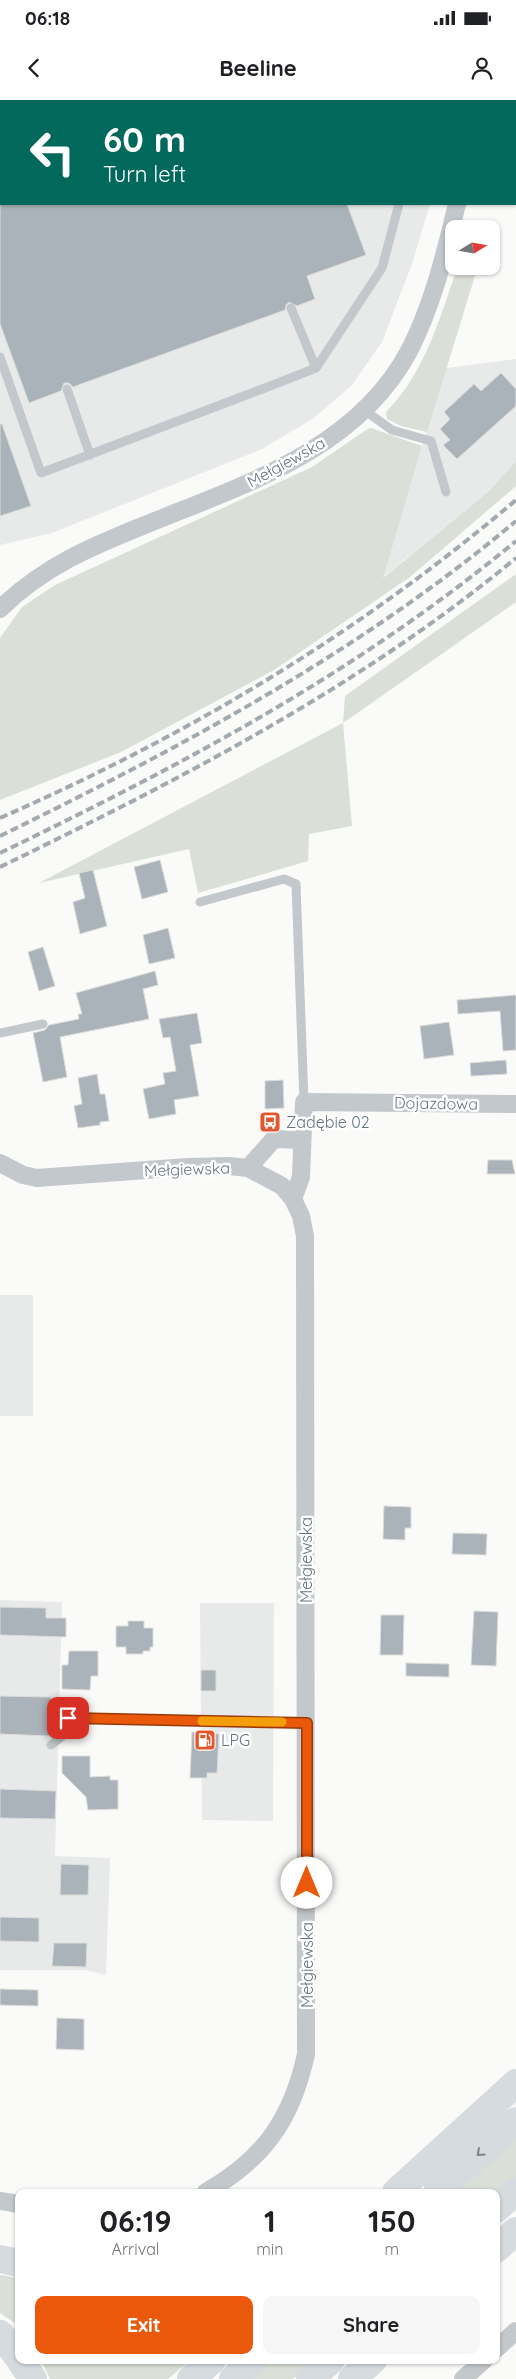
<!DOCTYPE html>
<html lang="en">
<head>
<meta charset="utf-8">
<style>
  body { margin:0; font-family:Quicksand,sans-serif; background:#f6f6f6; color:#202124; height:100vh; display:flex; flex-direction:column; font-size:19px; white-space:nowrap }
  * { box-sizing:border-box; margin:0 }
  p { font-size:16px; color:#757577 }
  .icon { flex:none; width:28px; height:28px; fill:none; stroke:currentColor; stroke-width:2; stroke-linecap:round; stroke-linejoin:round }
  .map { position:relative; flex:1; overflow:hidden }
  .sheet { position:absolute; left:15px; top:2089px; width:485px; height:175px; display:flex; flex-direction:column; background:#fff; border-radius:10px; box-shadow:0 1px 4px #0004 }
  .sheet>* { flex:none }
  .guide { position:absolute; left:0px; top:0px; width:516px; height:105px; box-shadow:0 1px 4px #0004; background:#00695c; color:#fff; overflow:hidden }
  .needle { width:32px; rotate:79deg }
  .controls { position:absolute; left:445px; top:120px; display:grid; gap:10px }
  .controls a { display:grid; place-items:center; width:55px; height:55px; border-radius:10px; background:#fff; box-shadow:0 1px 4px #0004; font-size:25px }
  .pin { position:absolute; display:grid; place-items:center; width:42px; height:42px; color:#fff; margin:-21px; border-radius:10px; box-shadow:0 2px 8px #0006 }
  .me { position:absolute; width:55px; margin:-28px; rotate:0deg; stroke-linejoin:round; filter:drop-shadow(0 0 4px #0008) }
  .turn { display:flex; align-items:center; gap:18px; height:105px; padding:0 20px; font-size:22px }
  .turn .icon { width:65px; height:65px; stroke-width:2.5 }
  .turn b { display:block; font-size:35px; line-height:42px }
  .eta { display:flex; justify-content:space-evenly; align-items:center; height:85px; text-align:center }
  .eta b { font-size:30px; font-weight:700; line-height:35px }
  .action { display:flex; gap:10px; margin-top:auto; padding:10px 20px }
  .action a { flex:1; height:58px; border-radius:10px; background:#ea580c; color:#fff; font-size:20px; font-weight:700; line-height:58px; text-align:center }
  .action a+a { background:#f6f6f6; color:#202124 }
  .status { display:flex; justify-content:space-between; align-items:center; height:35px; padding:0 25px; background:#fff; direction:ltr }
  .status svg { height:14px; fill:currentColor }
  header { display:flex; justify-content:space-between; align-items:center; height:65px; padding:0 20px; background:#fff; font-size:22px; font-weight:700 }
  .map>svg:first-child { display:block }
</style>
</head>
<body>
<div class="status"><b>06:18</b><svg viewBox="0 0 49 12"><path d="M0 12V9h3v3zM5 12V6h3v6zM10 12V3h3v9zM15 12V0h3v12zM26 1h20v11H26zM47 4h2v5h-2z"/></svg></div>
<header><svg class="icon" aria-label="back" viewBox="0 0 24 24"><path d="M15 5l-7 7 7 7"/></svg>Beeline<svg class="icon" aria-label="person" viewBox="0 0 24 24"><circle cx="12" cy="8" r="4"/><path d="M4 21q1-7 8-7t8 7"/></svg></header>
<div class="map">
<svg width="516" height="2279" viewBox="0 0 516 2279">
  <rect width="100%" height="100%" fill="#fafaf8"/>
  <!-- built -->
  <path fill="#e8e9e9" d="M 0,0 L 461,0 L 1,1 L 1,104 L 430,104 L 412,164 L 382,242 L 352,285 L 314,318 L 262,349 L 52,433 L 0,445 Z
    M 516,259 L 516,361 L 488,392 L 382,478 L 446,268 Z
    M 0,1195 L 33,1195 L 33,1316 L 0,1316 Z
    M 0,1500 L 62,1502 L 55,1756 L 110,1758 L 106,1875 L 85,1870 L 0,1870 Z
    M 200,1503 L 274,1503 L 273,1721 L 202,1720 Z"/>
  <!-- green -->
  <path fill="#dadfd7" d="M 458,166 L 478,166 L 427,332 L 401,326 L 387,319 L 386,312 C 425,273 440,217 458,166 Z
    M 371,328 L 422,346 L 383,478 L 488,392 L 516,361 L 516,386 L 410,477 L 274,570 L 121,652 L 0,700 L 0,538 L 22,507 L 55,485 L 312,367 L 366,330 Z
    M 516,474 L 516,502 L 343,623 L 352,726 L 309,734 L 308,761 L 198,793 L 189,749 L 39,783 L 343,623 L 345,596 Z
    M 516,2038 L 516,2077 L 496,2095 L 496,2092 L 455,2092 Z
    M 0,2175 L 19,2178 L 19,2226 L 0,2213 Z
    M 41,2260 L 190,2260 L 168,2279 L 50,2279 Z
    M 270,2260 L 314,2260 L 293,2279 L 249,2279 Z"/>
  <!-- building -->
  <path fill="#aab3b9" stroke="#dcdcda" d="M 0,104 L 347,104 L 366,155 L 307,176 L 315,199 L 297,206 L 289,202 L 286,205 L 285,210 L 73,287 L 69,283 L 64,283 L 61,291 L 29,303 L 0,224 Z
    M 501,273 L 516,289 L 516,306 L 457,359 L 443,345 L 450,340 L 440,329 L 450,319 L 444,312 L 474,284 L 481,291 Z
    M 0,324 L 2,324 L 31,406 L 0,416 Z
    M 160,760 L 168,792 L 142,799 L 134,767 Z
    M 93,770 L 107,826 L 80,834 L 73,802 L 85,798 L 79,773 Z
    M 168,828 L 175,858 L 149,864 L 143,835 Z
    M 43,847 L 55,886 L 39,891 L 28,852 Z
    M 155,871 L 158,885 L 143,889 L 149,919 L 60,937 L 67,977 L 43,982 L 33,933 L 45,930 L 49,925 L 79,919 L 78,914 L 82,914 L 76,893 Z
    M 516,895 L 516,950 L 503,951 L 500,911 L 458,914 L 457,900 Z
    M 197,913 L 202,943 L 190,945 L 199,996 L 174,1000 L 176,1014 L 149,1019 L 143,989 L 165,984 L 163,973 L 176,971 L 170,937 L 163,938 L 159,919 Z
    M 449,922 L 454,955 L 424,959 L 420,926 Z
    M 506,960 L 507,974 L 471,976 L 470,963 Z
    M 97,974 L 100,994 L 105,994 L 109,1021 L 100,1022 L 100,1025 L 78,1028 L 74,1006 L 82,1004 L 78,978 Z
    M 283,980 L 284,1008 L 265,1009 L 265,981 Z
    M 488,1060 L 512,1060 L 515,1074 L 487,1074 Z
    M 384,1406 L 411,1407 L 411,1428 L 405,1428 L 405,1440 L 383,1439 Z
    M 453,1433 L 487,1434 L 486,1455 L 452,1454 Z
    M 0,1507 L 46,1508 L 46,1518 L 66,1518 L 66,1537 L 0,1535 Z
    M 474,1511 L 498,1512 L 496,1566 L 471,1565 Z
    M 381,1515 L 404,1515 L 403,1555 L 380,1555 Z
    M 128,1521 L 144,1521 L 144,1528 L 153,1528 L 153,1547 L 150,1547 L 150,1551 L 143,1551 L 143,1554 L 126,1554 L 126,1547 L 116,1547 L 116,1526 L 128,1526 Z
    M 69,1551 L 98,1551 L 98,1576 L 91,1576 L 90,1590 L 62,1589 L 62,1565 L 68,1565 Z
    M 406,1563 L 449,1564 L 449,1577 L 406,1576 Z
    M 201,1570 L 216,1570 L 216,1591 L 201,1591 Z
    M 0,1596 L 51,1597 L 50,1636 L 0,1634 Z
    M 192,1632 L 219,1634 L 217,1673 L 207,1673 L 207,1678 L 190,1678 Z
    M 62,1656 L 90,1656 L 90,1677 L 110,1676 L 110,1680 L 118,1680 L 118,1709 L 88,1710 L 86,1697 L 62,1673 Z
    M 0,1689 L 56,1691 L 55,1719 L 0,1718 Z
    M 61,1764 L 89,1765 L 88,1795 L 60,1795 Z
    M 0,1817 L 39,1818 L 39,1842 L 0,1841 Z
    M 54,1843 L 87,1843 L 86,1867 L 52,1866 Z
    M 0,1889 L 38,1890 L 38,1906 L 0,1905 Z
    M 57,1918 L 84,1919 L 84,1950 L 56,1949 Z"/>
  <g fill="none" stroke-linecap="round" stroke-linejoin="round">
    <!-- service -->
    <path stroke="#c3c8cc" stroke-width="9" d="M 405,0 L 406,1
      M 291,208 L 316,268
      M 0,257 L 41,373 L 278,283 L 316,268 L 382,168 L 399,104
      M 67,289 L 90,355
      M 364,310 L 392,330 L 431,341 L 446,392
      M 200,802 L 284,779 L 296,784 L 304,1002
      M 0,933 L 43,924
      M 68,1618 L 307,1623
      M 51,1645 L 86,1618"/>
    <!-- minor -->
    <path stroke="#c3c8cc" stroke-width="18" d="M 484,1 L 484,0
      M 0,509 C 45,465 93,446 150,423 C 246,384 357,349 409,251 C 433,205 445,153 457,104
      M 0,1063 L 23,1075 L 37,1078 L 188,1067 L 229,1066 L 248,1068 L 282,1086 L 293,1099 L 301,1116 L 305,1136 L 306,1954 C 292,2019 264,2059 206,2092
      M 248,1068 L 274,1039 L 302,1040
      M 293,1099 L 301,1077 L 304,1002 L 516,1004
      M 0,2101 L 19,2104
      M 496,2249 L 516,2231
      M 463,2279 L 484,2260"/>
    <!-- motorway -->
    <path stroke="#d6dbdf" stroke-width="28" d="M 396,2092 L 516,1983
      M 437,2092 L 516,2021
      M 496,2109 L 516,2091
      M 496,2149 L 516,2131
      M 0,2159 L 19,2163
      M 0,2234 L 19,2258
      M 20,2260 L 33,2279
      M 191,2279 L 212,2260
      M 233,2279 L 254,2260
      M 310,2279 L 331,2260
      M 352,2279 L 373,2260"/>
    <!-- rail -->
    <path stroke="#a2aab0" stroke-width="4" stroke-dasharray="8 4" stroke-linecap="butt" d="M 0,718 C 189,635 358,534 516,400
      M 0,736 C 182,647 360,552 516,421
      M 0,753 C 186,663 356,573 516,441
      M 0,767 C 181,679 360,587 516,458"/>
  </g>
  <!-- one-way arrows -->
  <defs><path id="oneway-chevron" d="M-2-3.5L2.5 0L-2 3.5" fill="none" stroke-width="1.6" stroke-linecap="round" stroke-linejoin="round" transform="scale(1.25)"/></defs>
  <use stroke="#768591" href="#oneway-chevron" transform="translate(480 2053) rotate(138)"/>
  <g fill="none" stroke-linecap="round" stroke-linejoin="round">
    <!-- route casing -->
    <g stroke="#983908" stroke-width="12">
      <path id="route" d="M 68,1618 L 307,1623 L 307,1783"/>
    </g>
    <!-- route -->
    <use href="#route" stroke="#ea580c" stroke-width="9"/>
    <!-- slow -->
    <path stroke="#f59e0b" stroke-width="9" d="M 202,1621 L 282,1622"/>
  </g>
  <!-- icons -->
  <defs>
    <g id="bus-square" transform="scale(1.125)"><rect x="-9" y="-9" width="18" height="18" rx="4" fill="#e4572e" stroke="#fff"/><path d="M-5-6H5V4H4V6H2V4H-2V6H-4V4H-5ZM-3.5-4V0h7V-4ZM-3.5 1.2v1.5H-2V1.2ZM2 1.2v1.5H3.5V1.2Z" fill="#fff"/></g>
    <g id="fuel-square" transform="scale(1.125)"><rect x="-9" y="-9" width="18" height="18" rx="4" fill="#e4572e" stroke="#fff"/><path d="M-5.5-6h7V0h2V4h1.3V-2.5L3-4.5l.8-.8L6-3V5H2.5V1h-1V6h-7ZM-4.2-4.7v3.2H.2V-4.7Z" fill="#fff"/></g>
  </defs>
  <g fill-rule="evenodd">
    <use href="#bus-square" x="270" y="1022"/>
    <use href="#fuel-square" x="205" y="1640"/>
  </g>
  <g text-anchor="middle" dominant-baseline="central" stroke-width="5" stroke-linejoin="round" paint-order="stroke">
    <!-- street labels -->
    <g font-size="16" fill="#657683" stroke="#fff">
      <text transform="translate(286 362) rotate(-29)">Mełgiewska</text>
      <text transform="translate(436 1003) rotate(1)">Dojazdowa</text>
      <text transform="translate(187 1069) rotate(-2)">Mełgiewska</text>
      <text transform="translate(306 1460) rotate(-90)">Mełgiewska</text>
      <text transform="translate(307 1865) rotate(-90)">Mełgiewska</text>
    </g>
    <!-- poi labels -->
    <g font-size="16" fill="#657683" stroke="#fff" text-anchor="start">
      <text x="286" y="1022">Zadębie 02</text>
      <text x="221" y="1640">LPG</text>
    </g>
  </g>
</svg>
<div class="controls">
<a><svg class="needle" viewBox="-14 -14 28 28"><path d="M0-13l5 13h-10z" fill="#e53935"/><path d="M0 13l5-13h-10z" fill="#757577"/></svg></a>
</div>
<div class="pin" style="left:68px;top:1618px;background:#d93025"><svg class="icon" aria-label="arrive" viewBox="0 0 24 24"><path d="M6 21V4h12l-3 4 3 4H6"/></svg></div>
<svg class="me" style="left:307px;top:1783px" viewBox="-20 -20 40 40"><circle r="19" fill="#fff"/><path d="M0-13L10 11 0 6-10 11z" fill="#ea580c"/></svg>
<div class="guide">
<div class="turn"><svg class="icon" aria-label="left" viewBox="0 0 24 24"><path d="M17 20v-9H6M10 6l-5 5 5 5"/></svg><div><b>60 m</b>Turn left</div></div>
</div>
<section class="sheet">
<div class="eta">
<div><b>06:19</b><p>Arrival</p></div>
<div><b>1</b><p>min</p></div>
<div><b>150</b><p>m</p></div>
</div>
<div class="action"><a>Exit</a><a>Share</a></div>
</section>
</div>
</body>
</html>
